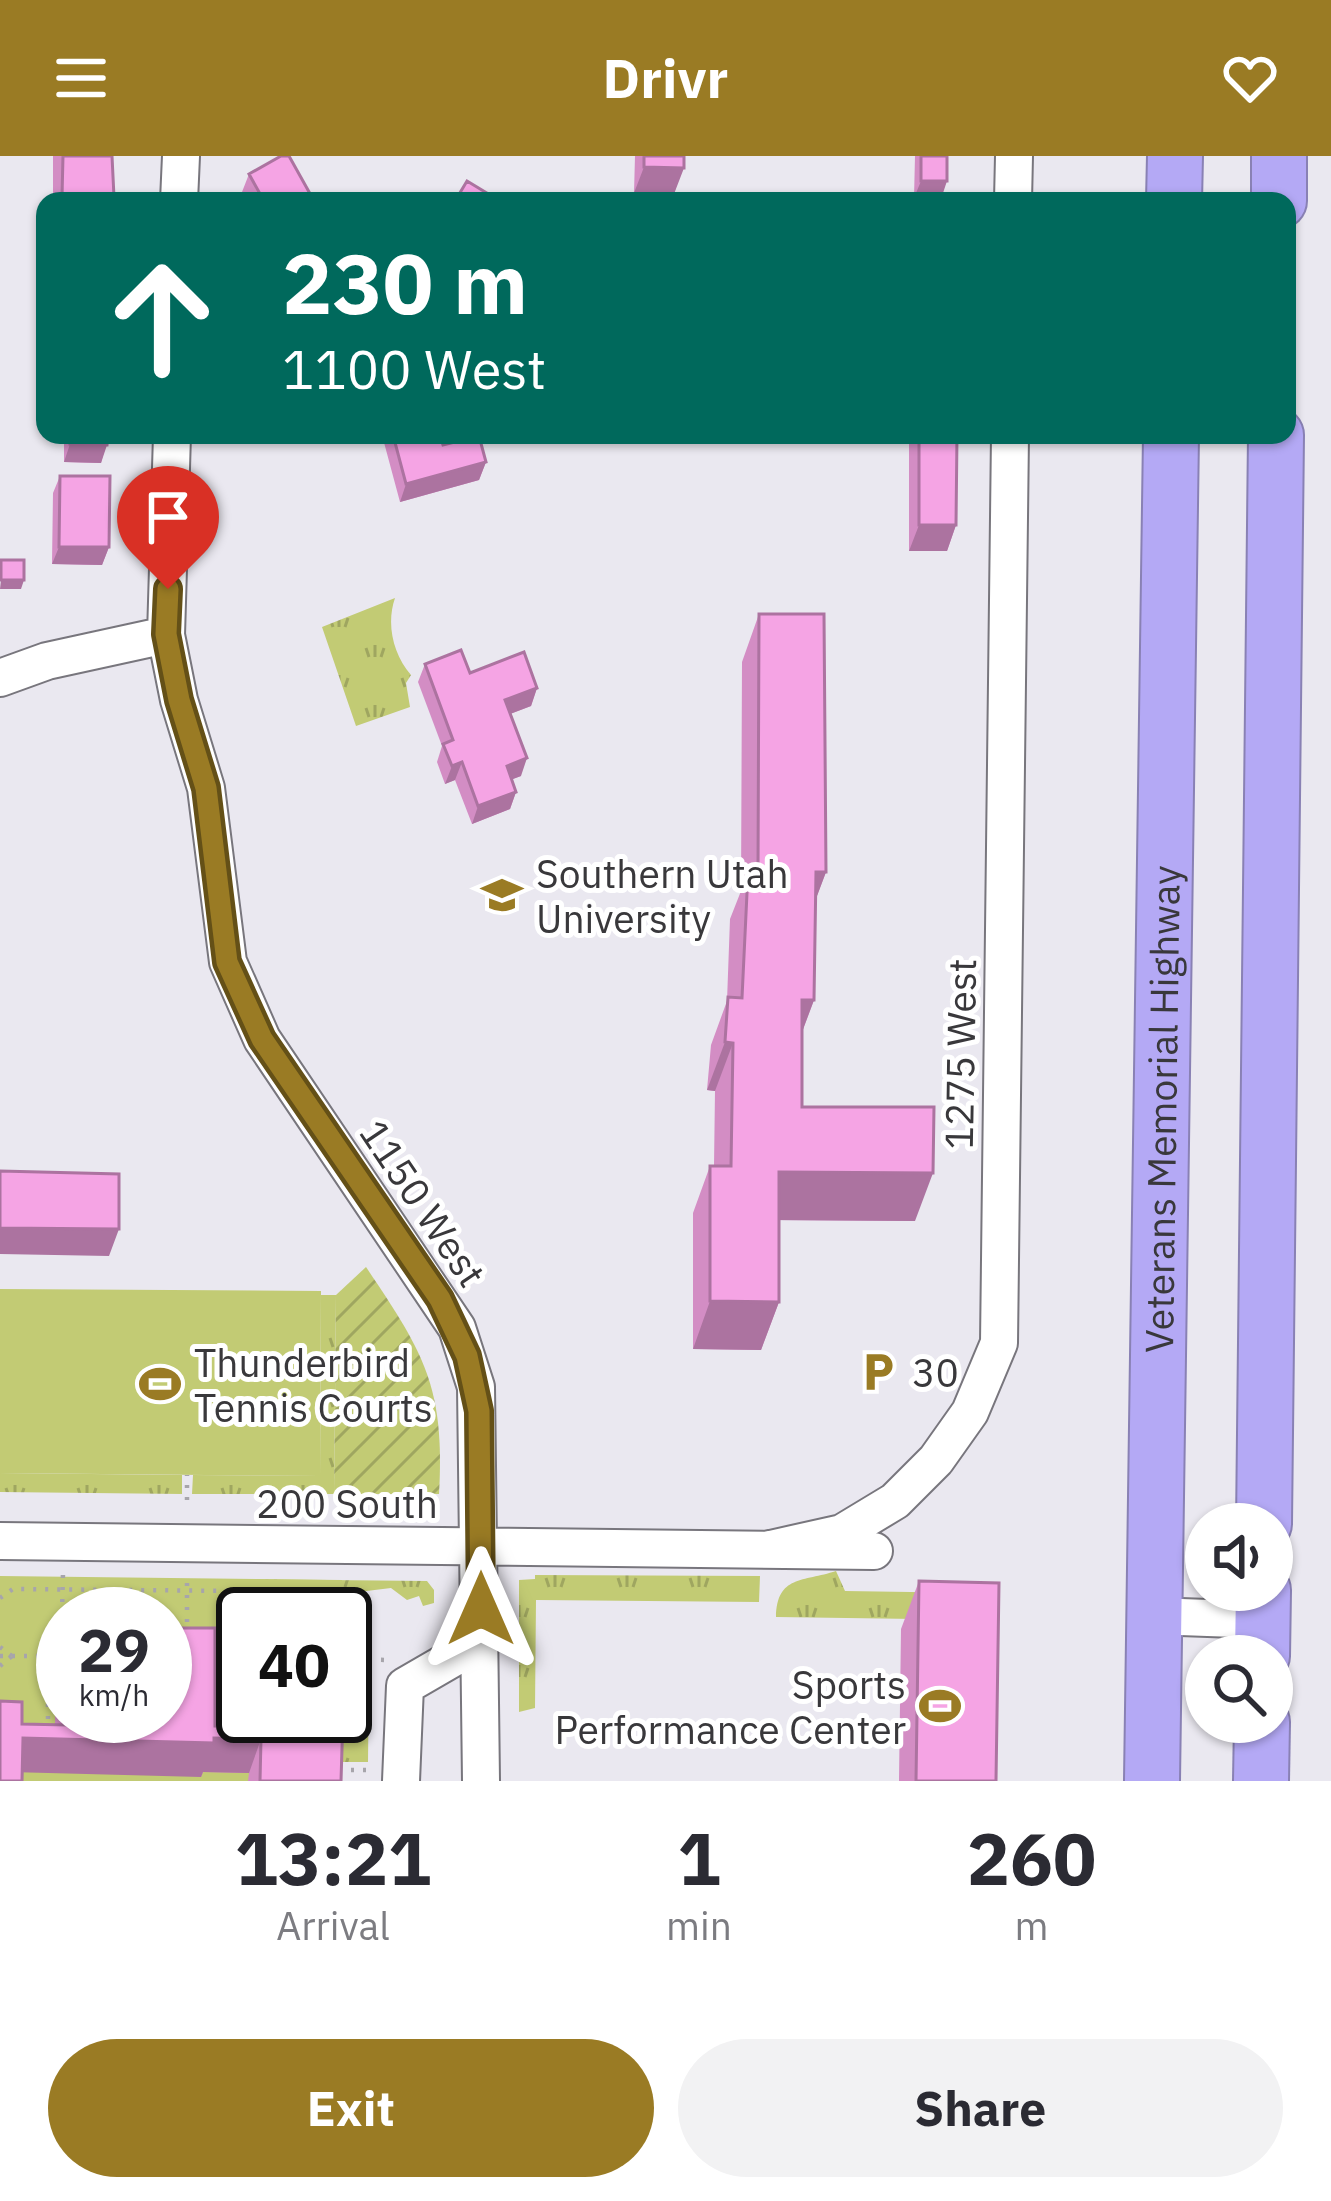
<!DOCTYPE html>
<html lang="en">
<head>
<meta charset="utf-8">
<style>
  body { margin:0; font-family:"IBM Plex Sans",sans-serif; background:#f2f2f3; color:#2b2b33; height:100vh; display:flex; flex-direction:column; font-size:45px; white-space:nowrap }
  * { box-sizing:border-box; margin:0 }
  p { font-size:39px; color:#7c7c81 }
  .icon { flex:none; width:66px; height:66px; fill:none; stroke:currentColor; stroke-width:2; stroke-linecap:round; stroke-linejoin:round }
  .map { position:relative; height:1625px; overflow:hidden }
  .drawer { display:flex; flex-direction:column; background:#fff; flex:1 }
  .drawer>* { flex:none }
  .top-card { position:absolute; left:36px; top:36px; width:1260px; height:252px; border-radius:24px; box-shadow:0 3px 9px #0004; background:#00695c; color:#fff; overflow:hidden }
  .tools { position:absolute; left:1185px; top:1347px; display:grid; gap:24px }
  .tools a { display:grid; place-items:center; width:108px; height:108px; border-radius:50%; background:#fff; box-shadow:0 3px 9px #0004; font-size:60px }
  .speed { position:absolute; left:36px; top:1431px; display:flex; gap:24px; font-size:60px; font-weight:700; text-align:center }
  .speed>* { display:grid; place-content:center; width:156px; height:156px; border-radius:50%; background:#fff; box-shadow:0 3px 9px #0004; line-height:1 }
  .speed small { font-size:30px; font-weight:400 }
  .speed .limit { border:6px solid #111; border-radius:18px; background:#fff; color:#111 }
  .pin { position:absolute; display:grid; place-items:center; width:102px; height:102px; color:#fff; margin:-123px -51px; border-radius:50% 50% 50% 0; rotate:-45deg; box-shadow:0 0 12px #0007 }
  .pin .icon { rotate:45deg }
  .me { position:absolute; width:132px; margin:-66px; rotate:0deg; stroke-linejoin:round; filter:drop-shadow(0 0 9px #0008) }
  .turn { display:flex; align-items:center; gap:42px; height:252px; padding:0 48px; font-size:54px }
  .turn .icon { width:156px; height:156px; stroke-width:2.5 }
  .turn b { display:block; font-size:84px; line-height:102px }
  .eta { display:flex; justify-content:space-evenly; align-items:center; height:204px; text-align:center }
  .eta b { font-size:72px; font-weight:800; line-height:84px }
  .button { display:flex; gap:24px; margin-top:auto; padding:24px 48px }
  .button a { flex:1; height:138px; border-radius:72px; background:#9a7b24; color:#fff; font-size:48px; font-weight:800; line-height:138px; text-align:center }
  .button a+a { background:#f2f2f3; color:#2b2b33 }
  header { display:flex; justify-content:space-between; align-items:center; height:156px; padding:0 48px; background:#9a7b24; color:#fff; font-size:54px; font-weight:800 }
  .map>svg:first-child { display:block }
</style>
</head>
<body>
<header><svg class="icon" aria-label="menu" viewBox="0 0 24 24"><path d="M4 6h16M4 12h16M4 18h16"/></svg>Drivr<svg class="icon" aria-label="heart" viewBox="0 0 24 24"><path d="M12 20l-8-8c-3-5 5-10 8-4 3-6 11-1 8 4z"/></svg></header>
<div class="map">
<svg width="1331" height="1625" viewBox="0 0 1331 1625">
  <defs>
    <pattern id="grass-tufts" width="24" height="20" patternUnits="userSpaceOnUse" patternTransform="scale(3)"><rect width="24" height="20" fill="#c2cb74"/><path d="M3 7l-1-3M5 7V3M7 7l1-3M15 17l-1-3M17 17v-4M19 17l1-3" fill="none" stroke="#9fa660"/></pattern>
    <pattern id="garden-furrows" width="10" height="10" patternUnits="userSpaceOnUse" patternTransform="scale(3)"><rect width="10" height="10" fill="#c2cb74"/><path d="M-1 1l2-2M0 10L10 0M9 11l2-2" fill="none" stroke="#9fa660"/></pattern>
  </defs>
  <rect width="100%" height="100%" fill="#eae8f0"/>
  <!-- grass -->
  <path fill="url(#grass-tufts)" d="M 395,442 C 386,468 393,498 411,519 L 406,527 L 410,551 L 356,570 L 322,471 Z
    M 321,1139 L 336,1139 L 334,1338 L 192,1338 L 193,1319 L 320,1320 Z
    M 0,1317 L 182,1319 L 182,1338 L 0,1336 Z
    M 836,1415 L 845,1435 L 976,1437 L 986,1464 L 776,1461 C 777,1419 803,1426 836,1415 Z
    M 535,1419 L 760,1420 L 759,1446 L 536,1444 L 535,1552 L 519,1556 L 519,1424 L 535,1423 Z
    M 234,1423 L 427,1425 L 434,1434 L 434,1447 L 423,1450 L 419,1440 L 407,1444 L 391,1432 L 342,1438 L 342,1434 Z
    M 345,1511 L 369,1512 L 368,1606 L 340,1606 Z"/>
  <!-- garden -->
  <path fill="url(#garden-furrows)" d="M 366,1111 C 424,1197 445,1231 439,1338 L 334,1338 L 336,1139 Z"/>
  <!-- pitch -->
  <path fill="#c2cb74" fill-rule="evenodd" d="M 0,1133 L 321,1135 L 320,1320 L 0,1317 Z
    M 0,1420 L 342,1424 L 342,1458 L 243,1458 L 243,1560 L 340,1560 L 340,1625 L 0,1625 ZM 63,1458 L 165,1458 L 165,1560 L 63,1560 Z"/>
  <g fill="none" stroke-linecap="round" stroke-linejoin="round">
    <!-- minor casing -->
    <g stroke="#78767d" stroke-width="40">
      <path id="minor" d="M 179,45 L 181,0
        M 1013,45 L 1014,0
        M 172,279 L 166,479 L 179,544 L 206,632 L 228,806 L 262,883 L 457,1172 L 476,1231 L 481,1625
        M 0,522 L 47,505 L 166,479
        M 0,1385 L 874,1395
        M 766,1394 L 842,1377 L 895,1345 L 936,1304 L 970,1256 L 999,1187 L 1010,279
        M 1153,1460 L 1263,1464
        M 401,1625 L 405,1530 L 481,1486"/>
    </g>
    <!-- highway casing -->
    <g stroke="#8981b4" stroke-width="58">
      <g id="highway">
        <path d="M 1174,45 L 1175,0"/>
        <path d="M 1279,45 L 1279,0"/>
        <path d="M 1264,1368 L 1276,279"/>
        <path d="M 1262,1500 L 1263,1434"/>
        <path id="s1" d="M 1152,1625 L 1171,279"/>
        <path d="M 1261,1625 L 1262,1566"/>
      </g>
    </g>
    <!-- path -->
    <path stroke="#a7a5ab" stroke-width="4.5" stroke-dasharray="3 9" stroke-linecap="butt" d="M 187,1344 L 187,1319
      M 0,1442 L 13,1433 L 239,1435 L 274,1458
      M 303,1458 L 335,1437
      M 335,1458 L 335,1437
      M 187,1478 L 187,1418
      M 0,1491 L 12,1500
      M 61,1494 L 63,1417
      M 0,1500 L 48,1500 L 48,1571
      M 213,1502 L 243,1502
      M 345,1503 L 387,1504
      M 0,1510 L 12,1500
      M 238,1571 L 239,1435
      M 242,1573 L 263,1560
      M 339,1614 L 370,1614"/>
    <!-- minor -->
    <use href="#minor" stroke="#fff" stroke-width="36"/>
    <!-- highway -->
    <use href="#highway" stroke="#b4a9f5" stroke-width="54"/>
  </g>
  <!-- wall -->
  <path fill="#d38dc4" d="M 53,0 L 112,0 L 112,45 L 53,45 Z
    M 635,0 L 684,0 L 674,38 L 634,37 Z
    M 915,0 L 947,0 L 941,43 L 914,42 Z
    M 249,18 L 313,43 L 318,45 L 247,45 L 242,36 Z
    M 64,279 L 108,279 L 101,307 L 64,306 Z
    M 382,279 L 440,279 L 443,289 L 486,306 L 479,324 L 400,346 Z
    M 909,279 L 957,279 L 956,369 L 947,395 L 909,395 Z
    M 60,320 L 109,391 L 102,409 L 52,408 L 53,337 Z
    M 759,458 L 826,716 L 815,745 L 814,844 L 802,876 L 802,951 L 915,1065 L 779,1064 L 779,1146 L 761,1194 L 693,1193 L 693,1057 L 710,1010 L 714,1010 L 715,935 L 707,934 L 711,889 L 727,845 L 730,763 L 741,735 L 742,506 Z
    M 425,508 L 537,532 L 531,550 L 510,558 L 521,620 L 512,623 L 516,636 L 510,653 L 472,668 L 455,624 L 445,628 L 437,606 L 442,590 L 418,526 Z
    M 919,1425 L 996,1625 L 899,1625 L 901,1473 Z
    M 63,1485 L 63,1560 L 165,1560 L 215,1570 L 252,1571 L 256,1560 L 343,1560 L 341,1625 L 248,1625 L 249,1617 L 203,1616 L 201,1621 L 22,1568 L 55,1569 L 56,1504 Z"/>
  <!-- shaded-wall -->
  <path fill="#ac73a0" d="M 644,11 L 684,12 L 674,38 L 634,37 Z
    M 921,25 L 947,25 L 941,43 L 914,42 Z
    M 62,41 L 114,41 L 112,45 L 61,45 Z
    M 70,288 L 107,289 L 101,307 L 64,306 Z
    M 486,306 L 479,324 L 400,346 L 406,328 Z
    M 919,369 L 956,369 L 947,395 L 909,395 Z
    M 59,391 L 109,391 L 102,409 L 52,408 Z
    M 1,424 L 24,424 L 21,433 L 0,433 Z
    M 537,532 L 531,550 L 499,562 L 505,544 Z
    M 527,602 L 521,620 L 500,628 L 507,610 Z
    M 462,606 L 455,624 L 445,628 L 452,610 Z
    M 516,636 L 510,653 L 472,668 L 478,650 Z
    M 816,716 L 826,716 L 808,764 Z
    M 802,844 L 814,844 L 796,892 Z
    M 725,886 L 733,887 L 715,935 L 707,934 Z
    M 779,1016 L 933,1017 L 915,1065 L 762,1064 Z
    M 0,1072 L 119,1073 L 109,1100 L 0,1098 Z
    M 710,1145 L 779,1146 L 761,1194 L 693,1193 Z
    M 23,1582 L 214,1582 L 261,1583 L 249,1617 L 203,1616 L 201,1621 L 10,1616 Z"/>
  <!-- building -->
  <path fill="#f5a4e4" stroke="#ac73a0" stroke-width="3" d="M 63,0 L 112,0 L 114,41 L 62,41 Z
    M 281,0 L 289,0 L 313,43 L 318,45 L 264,45 L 249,18 Z
    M 644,0 L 684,0 L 684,12 L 644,11 Z
    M 921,0 L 947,0 L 947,25 L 921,25 Z
    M 467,25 L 500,45 L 455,45 Z
    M 70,279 L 108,279 L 107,289 L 70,288 Z
    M 393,279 L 440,279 L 443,289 L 479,280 L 486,306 L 406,328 Z
    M 919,279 L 957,279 L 956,369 L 919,369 Z
    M 60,320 L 110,320 L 109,391 L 59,391 Z
    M 1,404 L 24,404 L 24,424 L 1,424 Z
    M 759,458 L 824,458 L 826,716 L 816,716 L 814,844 L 802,844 L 802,951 L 934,951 L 933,1017 L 779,1016 L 779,1146 L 710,1145 L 710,1010 L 731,1010 L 733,887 L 725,886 L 728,841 L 742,842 L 748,716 L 758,716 Z
    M 461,494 L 470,517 L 524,496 L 537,532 L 505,544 L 527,602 L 507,610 L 516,636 L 478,650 L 462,606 L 452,610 L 443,588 L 453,584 L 425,508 Z
    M 0,1015 L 119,1018 L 119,1073 L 0,1072 Z
    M 919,1425 L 999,1427 L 996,1625 L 916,1625 Z
    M 165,1472 L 215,1472 L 215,1570 L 261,1571 L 261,1560 L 343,1560 L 341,1625 L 260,1625 L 261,1583 L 214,1582 L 214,1587 L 23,1582 L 22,1625 L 0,1625 L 0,1545 L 22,1546 L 22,1568 L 67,1569 L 68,1560 L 165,1560 Z"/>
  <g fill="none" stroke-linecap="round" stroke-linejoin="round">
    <!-- route casing -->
    <g stroke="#645017" stroke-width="30">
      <path id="route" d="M 168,433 L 166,478 L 179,544 L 206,632 L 227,806 L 262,883 L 440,1143 L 467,1200 L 479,1255 L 481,1453"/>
    </g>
    <!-- route -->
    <use href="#route" stroke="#9a7b24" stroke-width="21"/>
  </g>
  <!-- icons -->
  <defs>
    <g id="university-bare" transform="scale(3.24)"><path d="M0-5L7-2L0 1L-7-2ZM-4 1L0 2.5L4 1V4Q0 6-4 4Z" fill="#9a7b24" stroke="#fff" stroke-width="2.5" paint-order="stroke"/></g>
    <g id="parking-bare" transform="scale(3.24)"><path d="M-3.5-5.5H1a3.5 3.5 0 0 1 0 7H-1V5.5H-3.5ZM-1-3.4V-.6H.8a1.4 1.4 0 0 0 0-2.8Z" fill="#9a7b24" stroke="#fff" stroke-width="2.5" paint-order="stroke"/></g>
    <g id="stadium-bare" transform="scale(3.24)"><path d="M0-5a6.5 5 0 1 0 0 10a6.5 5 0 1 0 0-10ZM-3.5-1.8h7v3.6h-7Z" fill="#9a7b24" stroke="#fff" stroke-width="2.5" paint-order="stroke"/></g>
  </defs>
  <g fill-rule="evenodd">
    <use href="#university-bare" x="502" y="739"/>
    <use href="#parking-bare" x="878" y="1216"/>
    <use href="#stadium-bare" x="160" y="1228"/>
    <use href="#stadium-bare" x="940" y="1550"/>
  </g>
  <g text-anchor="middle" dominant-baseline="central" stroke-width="10" stroke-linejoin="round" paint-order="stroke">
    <!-- poi labels -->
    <g font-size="39" fill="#39383b" stroke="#fff" text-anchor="start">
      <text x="536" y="717">Southern Utah<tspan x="536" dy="45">University</tspan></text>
      <text x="194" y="1206">Thunderbird<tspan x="194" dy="45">Tennis Courts</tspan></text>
      <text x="912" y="1216">30</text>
      <text x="906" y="1528" text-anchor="end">Sports<tspan x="906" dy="45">Performance Center</tspan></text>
    </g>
    <!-- street labels -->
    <g font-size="39" fill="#39383b" stroke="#fff">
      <text transform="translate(960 898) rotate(-89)">1275 West</text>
      <text stroke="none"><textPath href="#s1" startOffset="672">Veterans Memorial Highway</textPath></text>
      <text transform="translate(423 1047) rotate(56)">1150 West</text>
      <text x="347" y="1347">200 South</text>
    </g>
  </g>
</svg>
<div class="tools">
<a><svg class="icon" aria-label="sound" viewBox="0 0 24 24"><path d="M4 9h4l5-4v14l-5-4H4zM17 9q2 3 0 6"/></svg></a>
<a><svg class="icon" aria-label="search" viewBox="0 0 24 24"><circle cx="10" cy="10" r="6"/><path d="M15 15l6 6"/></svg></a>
</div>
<div class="speed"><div>29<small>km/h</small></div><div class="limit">40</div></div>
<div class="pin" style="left:168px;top:433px;background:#d93025"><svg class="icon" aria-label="arrive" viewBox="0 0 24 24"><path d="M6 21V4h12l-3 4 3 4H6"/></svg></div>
<svg class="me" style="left:481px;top:1453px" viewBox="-20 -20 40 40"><path d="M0-17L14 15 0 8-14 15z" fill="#9a7b24" stroke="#fff" stroke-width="4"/></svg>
<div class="top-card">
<div class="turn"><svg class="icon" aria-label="ahead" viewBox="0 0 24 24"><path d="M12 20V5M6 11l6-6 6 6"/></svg><div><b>230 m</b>1100 West</div></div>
</div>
</div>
<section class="drawer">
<div class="eta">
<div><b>13:21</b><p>Arrival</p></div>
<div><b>1</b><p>min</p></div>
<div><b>260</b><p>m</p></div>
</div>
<div class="button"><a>Exit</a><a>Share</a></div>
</section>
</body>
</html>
